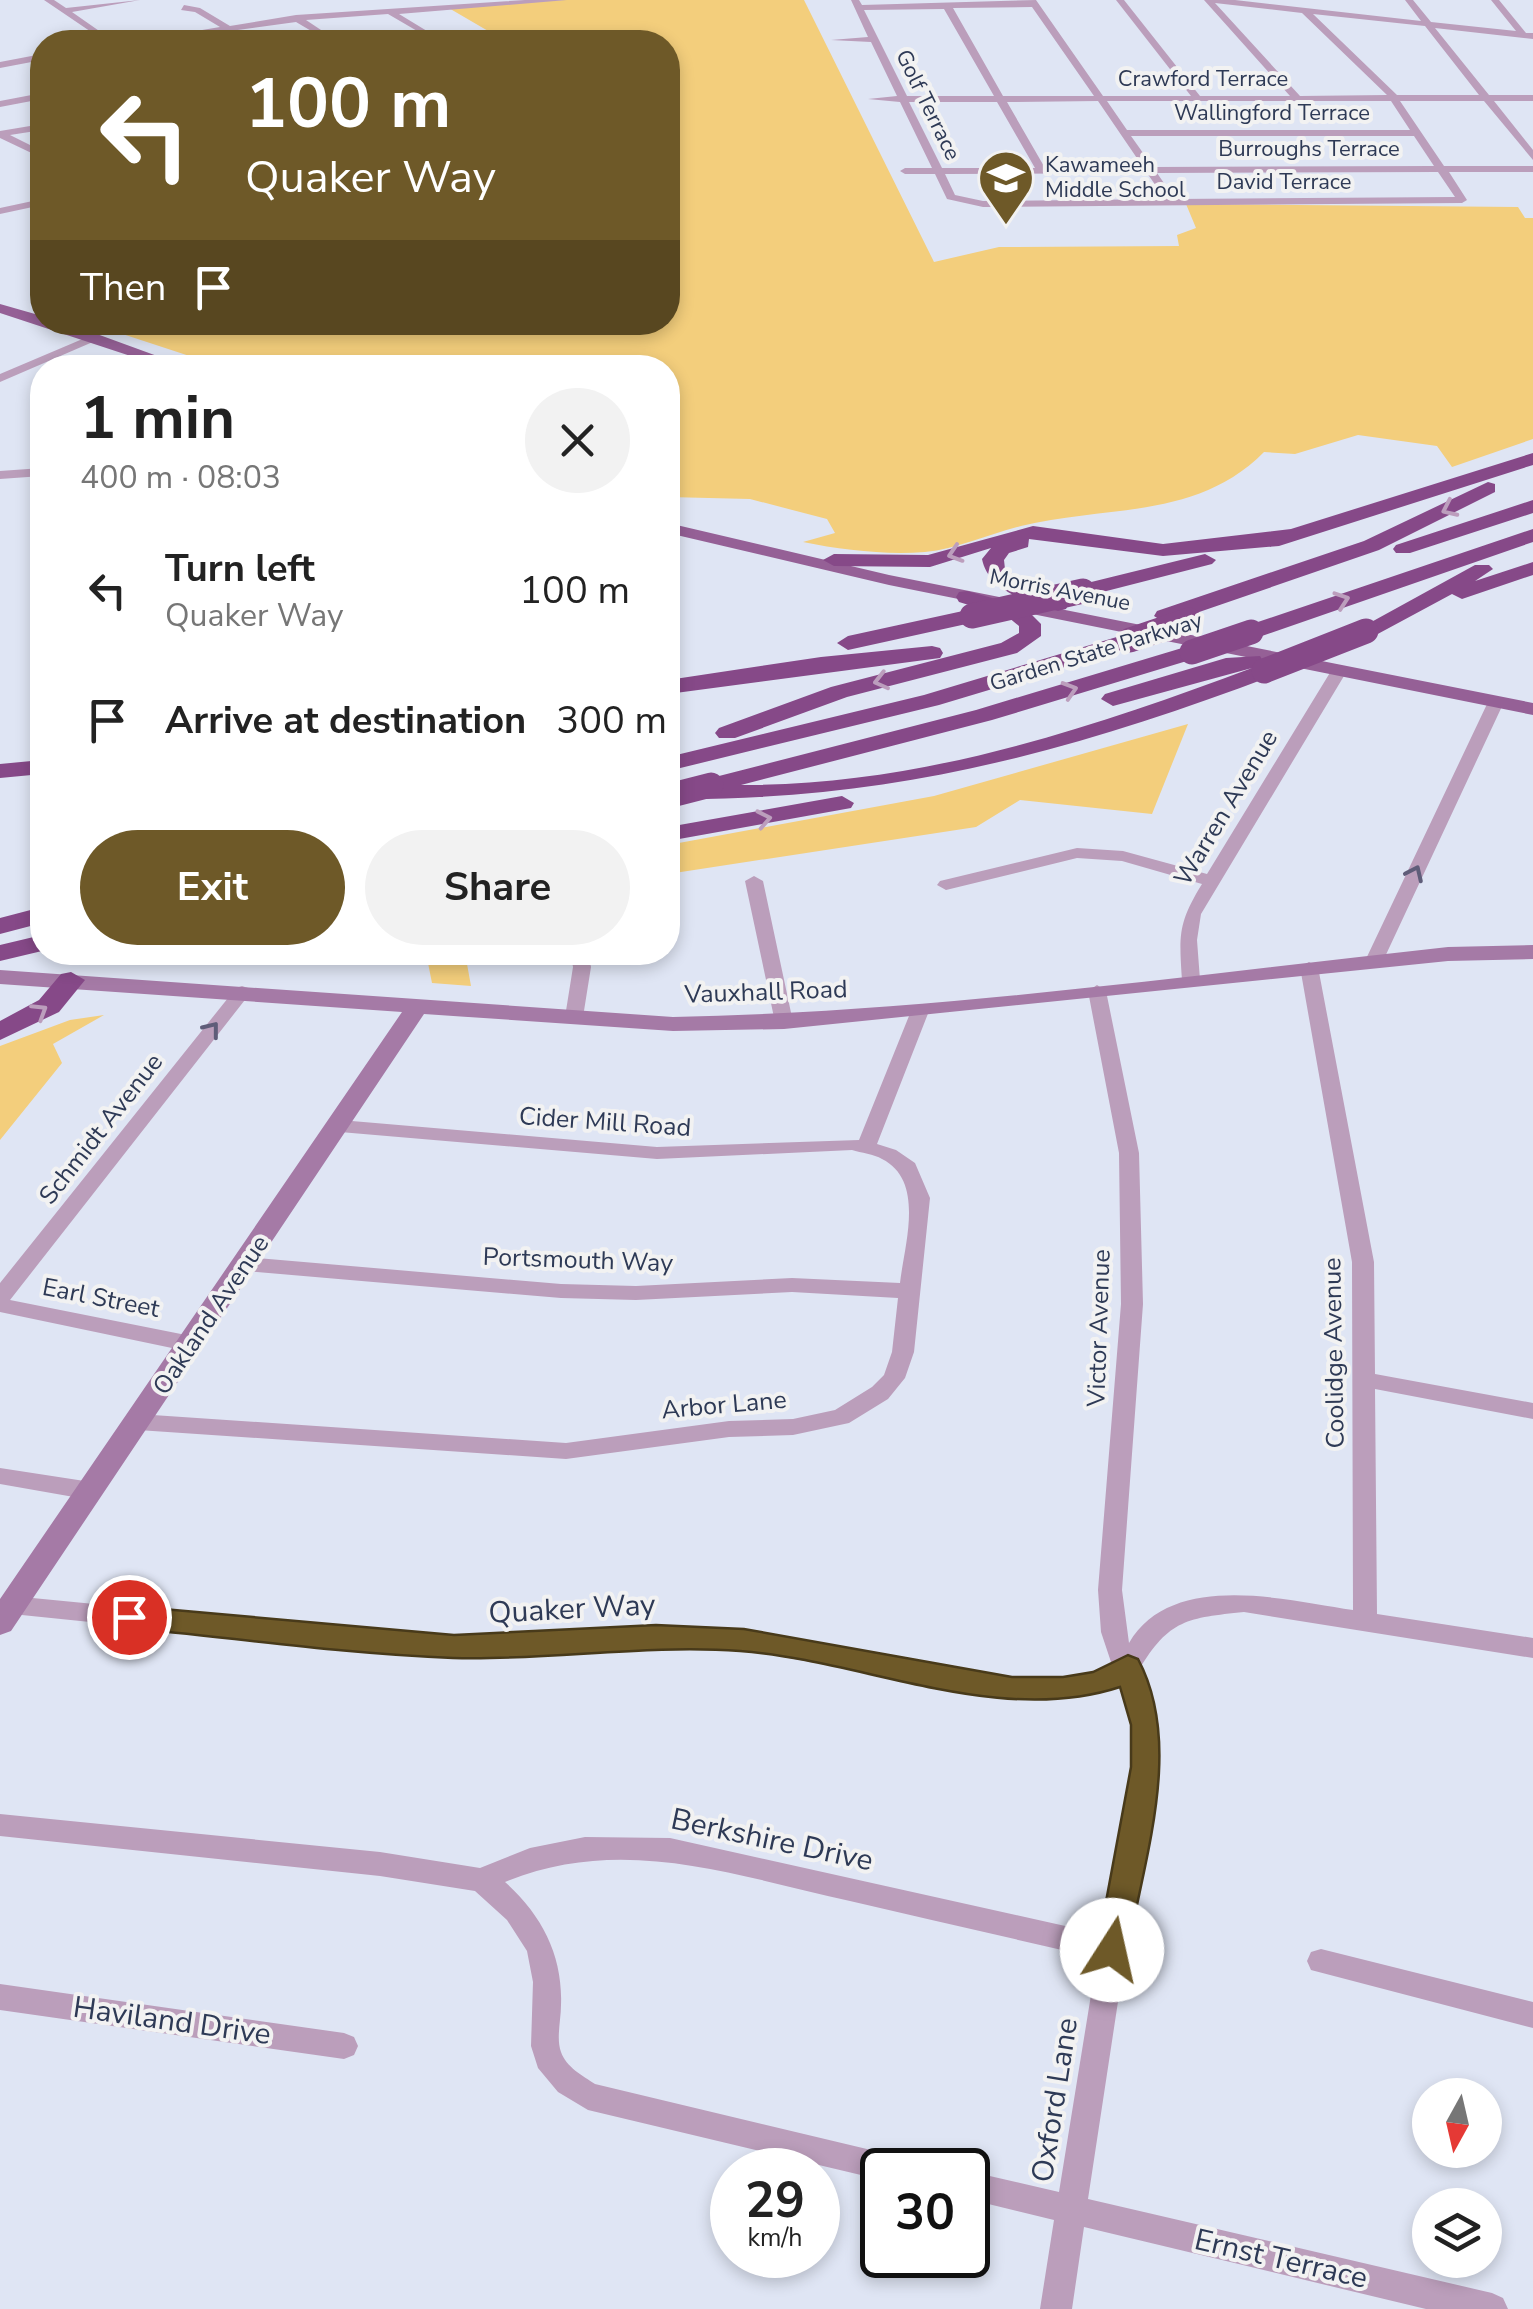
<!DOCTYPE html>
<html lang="en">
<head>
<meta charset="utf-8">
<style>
  body { margin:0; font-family:"Nunito Sans",sans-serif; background:#f2f2f2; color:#222; height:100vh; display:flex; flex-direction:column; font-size:38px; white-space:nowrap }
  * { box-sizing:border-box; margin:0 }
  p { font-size:32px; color:#767676 }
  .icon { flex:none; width:55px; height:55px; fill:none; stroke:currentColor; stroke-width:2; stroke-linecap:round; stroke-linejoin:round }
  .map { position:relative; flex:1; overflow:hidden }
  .sheet { position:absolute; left:30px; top:355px; width:650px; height:610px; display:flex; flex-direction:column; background:#fff; border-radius:40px; box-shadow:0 5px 15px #0003 }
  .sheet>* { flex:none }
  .hud { position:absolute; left:30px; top:30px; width:650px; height:305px; border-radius:40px; box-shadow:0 5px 15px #0003; background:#6e5928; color:#fff; overflow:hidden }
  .needle { width:65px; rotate:188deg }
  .buttons { position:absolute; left:1412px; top:2078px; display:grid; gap:20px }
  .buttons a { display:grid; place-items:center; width:90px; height:90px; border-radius:50%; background:#fff; box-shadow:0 5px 15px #0003; font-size:50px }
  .speed { position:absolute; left:710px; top:2148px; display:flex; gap:20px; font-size:50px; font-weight:700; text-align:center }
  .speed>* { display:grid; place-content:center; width:130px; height:130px; border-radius:50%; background:#fff; box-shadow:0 5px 15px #0003; line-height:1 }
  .speed small { font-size:25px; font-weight:400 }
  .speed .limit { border:5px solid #111; border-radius:15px; background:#fff; color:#111 }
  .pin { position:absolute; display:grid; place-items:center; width:85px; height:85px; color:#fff; margin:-42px; border:5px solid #fff; border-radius:50%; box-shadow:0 2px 10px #0007 }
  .me { position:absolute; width:110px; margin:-55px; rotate:10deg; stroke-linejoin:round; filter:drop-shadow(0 0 8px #0008) }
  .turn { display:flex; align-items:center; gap:35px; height:210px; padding:0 50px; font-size:45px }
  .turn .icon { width:130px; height:130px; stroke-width:2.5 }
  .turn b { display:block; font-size:70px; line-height:85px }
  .then { display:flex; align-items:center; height:95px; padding:0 50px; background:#0003; gap:20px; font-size:38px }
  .round { display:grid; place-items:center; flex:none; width:105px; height:105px; border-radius:52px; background:#f2f2f2 }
  .overview { display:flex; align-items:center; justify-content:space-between; height:170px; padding:0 50px }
  h1 { font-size:60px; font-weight:700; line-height:75px }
  .button { display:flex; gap:20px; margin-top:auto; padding:20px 50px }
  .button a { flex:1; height:115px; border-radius:60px; background:#6e5928; color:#fff; font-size:40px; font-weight:700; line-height:115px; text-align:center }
  .button a+a { background:#f2f2f2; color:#222 }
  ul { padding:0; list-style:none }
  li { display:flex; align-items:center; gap:30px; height:130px; padding:0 50px }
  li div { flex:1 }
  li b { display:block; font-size:38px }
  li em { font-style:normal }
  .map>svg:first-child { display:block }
</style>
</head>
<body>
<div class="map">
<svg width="1533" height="2309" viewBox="0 0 1533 2309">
  <rect width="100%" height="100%" fill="#dfe5f4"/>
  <!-- green -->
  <path fill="#f3ce7c" d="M 563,0 L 804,0 L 934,262 L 999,247 L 1179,246 L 1177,235 L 1196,228 L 1186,204 L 1518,207 L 1525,218 L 1533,218 L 1533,439 L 1452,467 L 1437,446 L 1358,435 L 1295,454 L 1264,452 C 1197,520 1106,505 1021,526 C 989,534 957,549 925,552 C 885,555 842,550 803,542 L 835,533 L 827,519 L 750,499 L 668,497 L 668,368 L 223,367 L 89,323 L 668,322 L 668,42 L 507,42 L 447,7 Z
    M 1188,724 L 1152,814 L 1020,800 L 976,827 L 668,874 L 668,845 L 934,796 Z
    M 74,952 L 199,952 L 199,953 L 175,964 L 60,956 Z
    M 426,953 L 465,953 L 471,986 L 432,983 Z
    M 104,1015 L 53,1044 L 62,1063 L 0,1140 L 0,1046 L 70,1020 Z"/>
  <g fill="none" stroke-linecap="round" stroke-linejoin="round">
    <!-- street -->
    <path fill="#bb9ebb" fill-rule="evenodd" d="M 44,0 L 54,0 L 66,8 L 140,0 L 72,12 L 115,42 L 106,42 Z
      M 525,0 L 567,0 L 399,14 L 445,42 L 436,42 L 388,14 L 306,20 L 339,42 L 330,42 L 296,22 L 150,42 L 131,42 L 220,27 L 195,12 L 181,10 L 184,5 L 200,8 L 230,26 L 296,15 Z
      M 851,0 L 859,0 L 862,5 L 1036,0 L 1103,96 L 1191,96 L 1116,0 L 1124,0 L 1200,96 L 1290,96 L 1204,0 L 1235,0 L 1421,21 L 1405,0 L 1413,0 L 1431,22 L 1516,31 L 1491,0 L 1499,0 L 1526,33 L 1533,33 L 1533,39 L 1435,28 L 1489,95 L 1533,95 L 1533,101 L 1494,101 L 1533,150 L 1533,160 L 1484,101 L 1400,101 L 1444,166 L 1533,166 L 1533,172 L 1449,172 L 1467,200 L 1462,203 L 983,207 L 947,199 L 935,174 L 905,174 L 900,171 L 905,168 L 932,168 L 900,102 L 868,99 L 897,96 L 871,42 L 831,40 L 868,37 ZM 1215,3 L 1302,13 L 1387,95 L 1300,96 ZM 1032,7 L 1094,96 L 1003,96 L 953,8 ZM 944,9 L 994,96 L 907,96 L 864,10 ZM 1313,14 L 1425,26 L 1479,95 L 1397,95 ZM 1098,101 L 1143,167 L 1045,168 L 1007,102 ZM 1107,101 L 1391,101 L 1410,130 L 1127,130 ZM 909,102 L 997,102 L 1035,168 L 942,168 ZM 1131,136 L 1414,136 L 1434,166 L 1153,167 ZM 1438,172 L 1455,197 L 1175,199 L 1157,173 ZM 1147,173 L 1165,199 L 983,201 L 955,195 L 945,174 Z
      M 42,54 L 42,60 L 0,68 L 0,62 Z
      M 42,93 L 42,99 L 0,107 L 0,101 Z
      M 42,124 L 42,130 L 10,135 L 42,151 L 42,158 L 0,138 L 0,131 Z
      M 42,199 L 42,205 L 0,214 L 0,208 Z
      M 92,335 L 102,338 L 0,382 L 0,374 Z
      M 42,468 L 42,476 L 0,479 L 0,471 Z
      M 1339,666 L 1347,671 L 1201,914 L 1197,940 L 1200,980 L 1197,984 L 1185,984 L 1182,980 C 1179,935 1178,923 1202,884 L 1122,861 L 1077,858 L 946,890 L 937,885 L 940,881 L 1077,848 L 1123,851 L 1207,874 L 1331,671 Z
      M 1496,697 L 1504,702 L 1383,961 L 1380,965 L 1368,965 L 1365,961 L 1488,702 Z
      M 754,876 L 763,881 L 793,1022 L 784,1028 L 775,1022 L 745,881 Z
      M 570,952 L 588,952 L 591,967 L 583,1017 L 574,1023 L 565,1017 L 573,967 Z
      M 1309,962 L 1318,967 L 1374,1262 L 1375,1374 L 1533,1403 L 1533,1419 L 1375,1389 L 1377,1614 L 1533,1638 L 1533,1658 L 1244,1612 C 1188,1618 1169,1619 1139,1670 L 1159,1725 L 1159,1767 L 1126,1949 L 1088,2199 L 1492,2293 L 1503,2298 L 1508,2309 L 1426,2309 L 1084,2227 L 1072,2309 L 1040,2309 L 1054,2220 L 968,2199 L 968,2171 L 1059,2192 L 1097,1958 C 1014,1939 932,1920 850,1901 C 732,1875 622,1834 505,1882 C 542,1915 563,1956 561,2005 C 561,2020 556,2038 561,2052 C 566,2067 583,2076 595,2084 L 913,2160 L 917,2170 L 882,2170 L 882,2180 L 588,2110 L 558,2092 L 538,2068 L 531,2046 L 533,1982 L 527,1951 L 507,1920 L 475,1891 L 380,1876 L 0,1836 L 0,1814 L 380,1852 L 480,1868 L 530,1848 L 585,1837 L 670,1838 L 1101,1934 L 1133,1767 L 1133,1725 L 1120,1686 L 1063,1698 L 1012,1698 L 744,1650 L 656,1646 L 500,1655 L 401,1654 L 12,1614 L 3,1612 L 0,1605 L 3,1598 L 12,1596 L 401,1634 L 500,1635 L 656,1626 L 744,1630 L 1012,1678 L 1063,1678 L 1105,1670 L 1112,1665 L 1101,1632 L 1098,1590 L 1121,1304 L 1119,1153 L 1088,991 L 1097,985 L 1106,991 L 1139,1153 L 1143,1304 L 1122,1590 L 1129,1643 C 1172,1570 1286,1600 1353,1610 L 1352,1262 L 1300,967 Z
      M 242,986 L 248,988 L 251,992 L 248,996 L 10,1300 L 191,1336 L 199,1339 L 202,1344 L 199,1349 L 191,1352 L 0,1312 L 0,1283 L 236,988 Z
      M 920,1005 L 929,1011 L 877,1144 L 896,1150 L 915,1163 L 930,1198 L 914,1352 L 905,1378 L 888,1399 L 849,1423 L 793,1435 L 729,1437 L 566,1459 L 138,1430 L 130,1428 L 127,1422 L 130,1416 L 138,1414 L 566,1443 L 729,1421 L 793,1419 L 835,1410 L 872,1387 L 884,1375 L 892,1352 L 898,1298 L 792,1292 L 636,1300 L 561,1298 L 245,1271 L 234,1264 L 245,1257 L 561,1284 L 636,1286 L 792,1278 L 900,1283 C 904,1246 926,1181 882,1159 C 874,1154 861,1153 852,1150 L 657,1159 L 340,1132 L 330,1126 L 340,1120 L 657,1147 L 859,1140 L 911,1011 Z
      M 0,1468 L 91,1482 L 99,1485 L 103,1491 L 99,1497 L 91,1500 L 0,1484 Z
      M 1321,1949 L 1533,2002 L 1533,2028 L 1311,1970 L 1307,1961 L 1311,1952 Z
      M 0,1984 L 344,2033 L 354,2037 L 358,2046 L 354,2055 L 344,2059 L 0,2010 Z"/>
    <!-- secondary -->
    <path fill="#a57aa6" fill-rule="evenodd" d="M 1533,945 L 1533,959 L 1448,961 L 784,1029 L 673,1031 L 424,1014 L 11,1631 L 0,1635 L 0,1599 L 402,1012 L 0,984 L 0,970 L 673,1017 C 932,1012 1190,975 1448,947 Z"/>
    <!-- primary -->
    <path fill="#956096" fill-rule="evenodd" d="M 0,304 L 42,316 L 42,322 L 64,322 L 190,368 L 167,368 L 0,313 Z
      M 668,523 L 889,575 L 1533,703 L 1533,715 L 889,585 L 668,533 Z"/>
    <!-- highway -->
    <path fill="#864988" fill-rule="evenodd" d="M 1533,453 L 1533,465 L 1279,546 L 1163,556 L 1029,539 L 1028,547 L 1009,553 L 1004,560 L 1005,569 L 1028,585 L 1066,599 L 1069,604 L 1066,609 L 1058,611 C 1030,603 988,591 982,559 L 991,548 L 930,567 L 834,566 L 823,560 L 834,554 L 928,555 L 1033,526 L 1163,544 L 1291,529 Z
      M 1488,482 L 1495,484 L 1495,492 L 1379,550 L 1173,621 L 1165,623 L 1154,616 L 1157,611 L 1364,541 Z
      M 1533,500 L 1533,513 L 1410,553 L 1396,553 L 1393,549 L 1396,545 Z
      M 1533,529 L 1533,542 L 1259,637 L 1243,637 L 1240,632 L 1243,627 Z
      M 1205,554 L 1216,560 L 1212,564 L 1083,597 L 1072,591 L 1075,586 Z
      M 1533,562 L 1533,575 L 1462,599 L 1452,594 L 1374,636 L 1366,638 L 1355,631 L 1475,565 L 1489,565 L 1493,569 L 1475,581 Z
      M 967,591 L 1024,607 L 1041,624 L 1041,636 L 1017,653 L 847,697 L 735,738 L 719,738 L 715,733 L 719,728 L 831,687 L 1001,643 L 1019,633 L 1019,626 L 1008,617 L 959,602 L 956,597 L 959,592 Z
      M 972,609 L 983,616 L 980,621 L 848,650 L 837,643 L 848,636 Z
      M 1130,633 L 1138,635 L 1141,640 L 1138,645 L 939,705 L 668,771 L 668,757 L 924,695 Z
      M 1192,645 L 1203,652 L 1200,657 L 992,720 L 741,785 C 917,786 1089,729 1252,668 L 1113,706 L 1101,699 L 1105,694 L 1226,658 L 1260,656 L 1263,661 L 1260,665 L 1272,666 L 1275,671 L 1272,676 C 1073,751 894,800 679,799 L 668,793 L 670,787 L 718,785 L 716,781 L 719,776 L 976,710 Z
      M 932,646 L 940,648 L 943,653 L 940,658 L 668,694 L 668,680 L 821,657 Z
      M 42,760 L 42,774 L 0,778 L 0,764 Z
      M 842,796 L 854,803 L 851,808 L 668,841 L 668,827 Z
      M 42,907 L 42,923 L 0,934 L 0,918 Z
      M 42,935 L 42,951 L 0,961 L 0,945 Z
      M 71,972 L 85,980 L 59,1012 L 0,1040 L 0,1021 L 39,1000 L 61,974 Z"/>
    <!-- highway-bridge -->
    <path stroke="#864988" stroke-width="25" d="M 972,616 L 1083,591
      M 1130,640 L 1189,620
      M 1192,652 L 1251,632
      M 1264,671 L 1366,631
      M 668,796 L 711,785"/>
  </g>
  <!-- one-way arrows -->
  <defs><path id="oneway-chevron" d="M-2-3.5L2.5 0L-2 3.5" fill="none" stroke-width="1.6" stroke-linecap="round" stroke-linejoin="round" transform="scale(2.5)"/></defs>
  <g stroke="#bc9ebd">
    <use href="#oneway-chevron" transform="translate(1449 509) rotate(155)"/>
    <use href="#oneway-chevron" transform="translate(955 554) rotate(162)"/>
    <use href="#oneway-chevron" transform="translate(1342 600) rotate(-19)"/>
    <use href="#oneway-chevron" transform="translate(881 681) rotate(166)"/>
    <use href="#oneway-chevron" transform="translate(1070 690) rotate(-17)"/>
    <use href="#oneway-chevron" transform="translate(764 819) rotate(-11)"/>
    <use href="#oneway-chevron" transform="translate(40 1011) rotate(-32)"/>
  </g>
  <g stroke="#5f5d79">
    <use href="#oneway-chevron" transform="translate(1415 873) rotate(-65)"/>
    <use href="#oneway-chevron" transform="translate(212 1029) rotate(-52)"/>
  </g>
  <!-- route -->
  <path fill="#6e5928" stroke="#483a1a" stroke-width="2.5" d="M 129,1606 L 454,1635 L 656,1625 L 744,1629 L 1012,1677 L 1063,1677 L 1093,1672 L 1128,1655 L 1138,1659 C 1184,1745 1144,1858 1128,1950 L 1124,1959 L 1112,1964 L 1101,1959 L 1097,1950 L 1131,1767 L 1131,1725 L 1120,1687 C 998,1727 863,1660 740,1651 C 644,1644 549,1661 453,1658 C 345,1654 236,1638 129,1628 L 119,1624 L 115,1617 L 119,1609 Z"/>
  <!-- icons -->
  <defs>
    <g id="school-pin" transform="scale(2.875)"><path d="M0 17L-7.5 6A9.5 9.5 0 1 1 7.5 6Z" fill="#6e5928" stroke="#f2f2f2"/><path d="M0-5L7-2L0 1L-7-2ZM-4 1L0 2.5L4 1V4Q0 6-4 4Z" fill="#fff"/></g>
  </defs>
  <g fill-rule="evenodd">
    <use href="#school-pin" x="1006" y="178"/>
  </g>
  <g text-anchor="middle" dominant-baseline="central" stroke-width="8" stroke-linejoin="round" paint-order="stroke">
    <!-- far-street labels -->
    <g font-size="22" fill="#2e3a56" stroke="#f2f2f2">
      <text x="1203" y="79">Crawford Terrace</text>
      <text transform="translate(928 105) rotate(64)">Golf Terrace</text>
      <text x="1272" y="113">Wallingford Terrace</text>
      <text x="1309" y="149">Burroughs Terrace</text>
      <text x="1284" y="182">David Terrace</text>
      <text transform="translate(1060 590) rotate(11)">Morris Avenue</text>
      <text transform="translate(1096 652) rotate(-17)">Garden State Parkway</text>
    </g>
    <!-- far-poi labels -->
    <g font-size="22" fill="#2e3a56" stroke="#f2f2f2" text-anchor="start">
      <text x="1045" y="165">Kawameeh<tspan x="1045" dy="25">Middle School</tspan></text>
    </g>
    <!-- street labels -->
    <g font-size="25" fill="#2e3a56" stroke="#f2f2f2">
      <text transform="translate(1226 808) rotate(-59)">Warren Avenue</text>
      <text transform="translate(766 992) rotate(-2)">Vauxhall Road</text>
      <text transform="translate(605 1122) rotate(4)">Cider Mill Road</text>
      <text transform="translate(101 1129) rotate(-52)">Schmidt Avenue</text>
      <text transform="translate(578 1260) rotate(2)">Portsmouth Way</text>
      <text transform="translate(101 1298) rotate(11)">Earl Street</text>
      <text transform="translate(211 1315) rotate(-56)">Oakland Avenue</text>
      <text transform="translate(1099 1328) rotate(-88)">Victor Avenue</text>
      <text transform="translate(1334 1353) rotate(-91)">Coolidge Avenue</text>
      <text transform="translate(724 1405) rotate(-5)">Arbor Lane</text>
    </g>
    <!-- near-street labels -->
    <g font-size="30" fill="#2e3a56" stroke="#f2f2f2">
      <text transform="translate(572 1609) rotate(-3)">Quaker Way</text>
      <text transform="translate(772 1840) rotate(12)">Berkshire Drive</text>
      <text transform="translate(172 2021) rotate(8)">Haviland Drive</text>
      <text transform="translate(1055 2100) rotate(-81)">Oxford Lane</text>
      <text transform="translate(1281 2259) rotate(13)">Ernst Terrace</text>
    </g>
  </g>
</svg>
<div class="buttons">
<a><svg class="needle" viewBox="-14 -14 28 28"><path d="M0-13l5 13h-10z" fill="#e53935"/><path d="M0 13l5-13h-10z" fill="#767676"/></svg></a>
<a><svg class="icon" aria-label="layers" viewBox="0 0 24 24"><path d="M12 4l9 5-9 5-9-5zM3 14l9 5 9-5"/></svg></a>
</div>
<div class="speed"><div>29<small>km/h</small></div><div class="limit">30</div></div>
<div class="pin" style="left:129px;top:1617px;background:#d93025"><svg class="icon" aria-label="arrive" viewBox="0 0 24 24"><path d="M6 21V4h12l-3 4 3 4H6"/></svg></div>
<svg class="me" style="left:1112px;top:1950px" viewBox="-20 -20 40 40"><circle r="19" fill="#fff"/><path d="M0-13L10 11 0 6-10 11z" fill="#6e5928"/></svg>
<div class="hud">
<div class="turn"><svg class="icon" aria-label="left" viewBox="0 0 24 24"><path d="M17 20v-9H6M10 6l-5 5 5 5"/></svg><div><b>100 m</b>Quaker Way</div></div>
<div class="then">Then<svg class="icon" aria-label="arrive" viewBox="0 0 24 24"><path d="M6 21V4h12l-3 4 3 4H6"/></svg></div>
</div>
<section class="sheet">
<div class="overview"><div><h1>1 min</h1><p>400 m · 08:03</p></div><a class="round"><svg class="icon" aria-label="close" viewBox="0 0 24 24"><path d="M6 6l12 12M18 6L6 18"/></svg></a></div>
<ul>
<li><svg class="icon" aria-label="left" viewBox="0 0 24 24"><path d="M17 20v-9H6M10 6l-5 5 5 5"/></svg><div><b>Turn left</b><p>Quaker Way</p></div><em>100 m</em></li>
<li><svg class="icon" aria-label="arrive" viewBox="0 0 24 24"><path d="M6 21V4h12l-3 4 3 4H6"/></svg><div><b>Arrive at destination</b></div><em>300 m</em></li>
</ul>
<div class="button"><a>Exit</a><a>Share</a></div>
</section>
</div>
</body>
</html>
